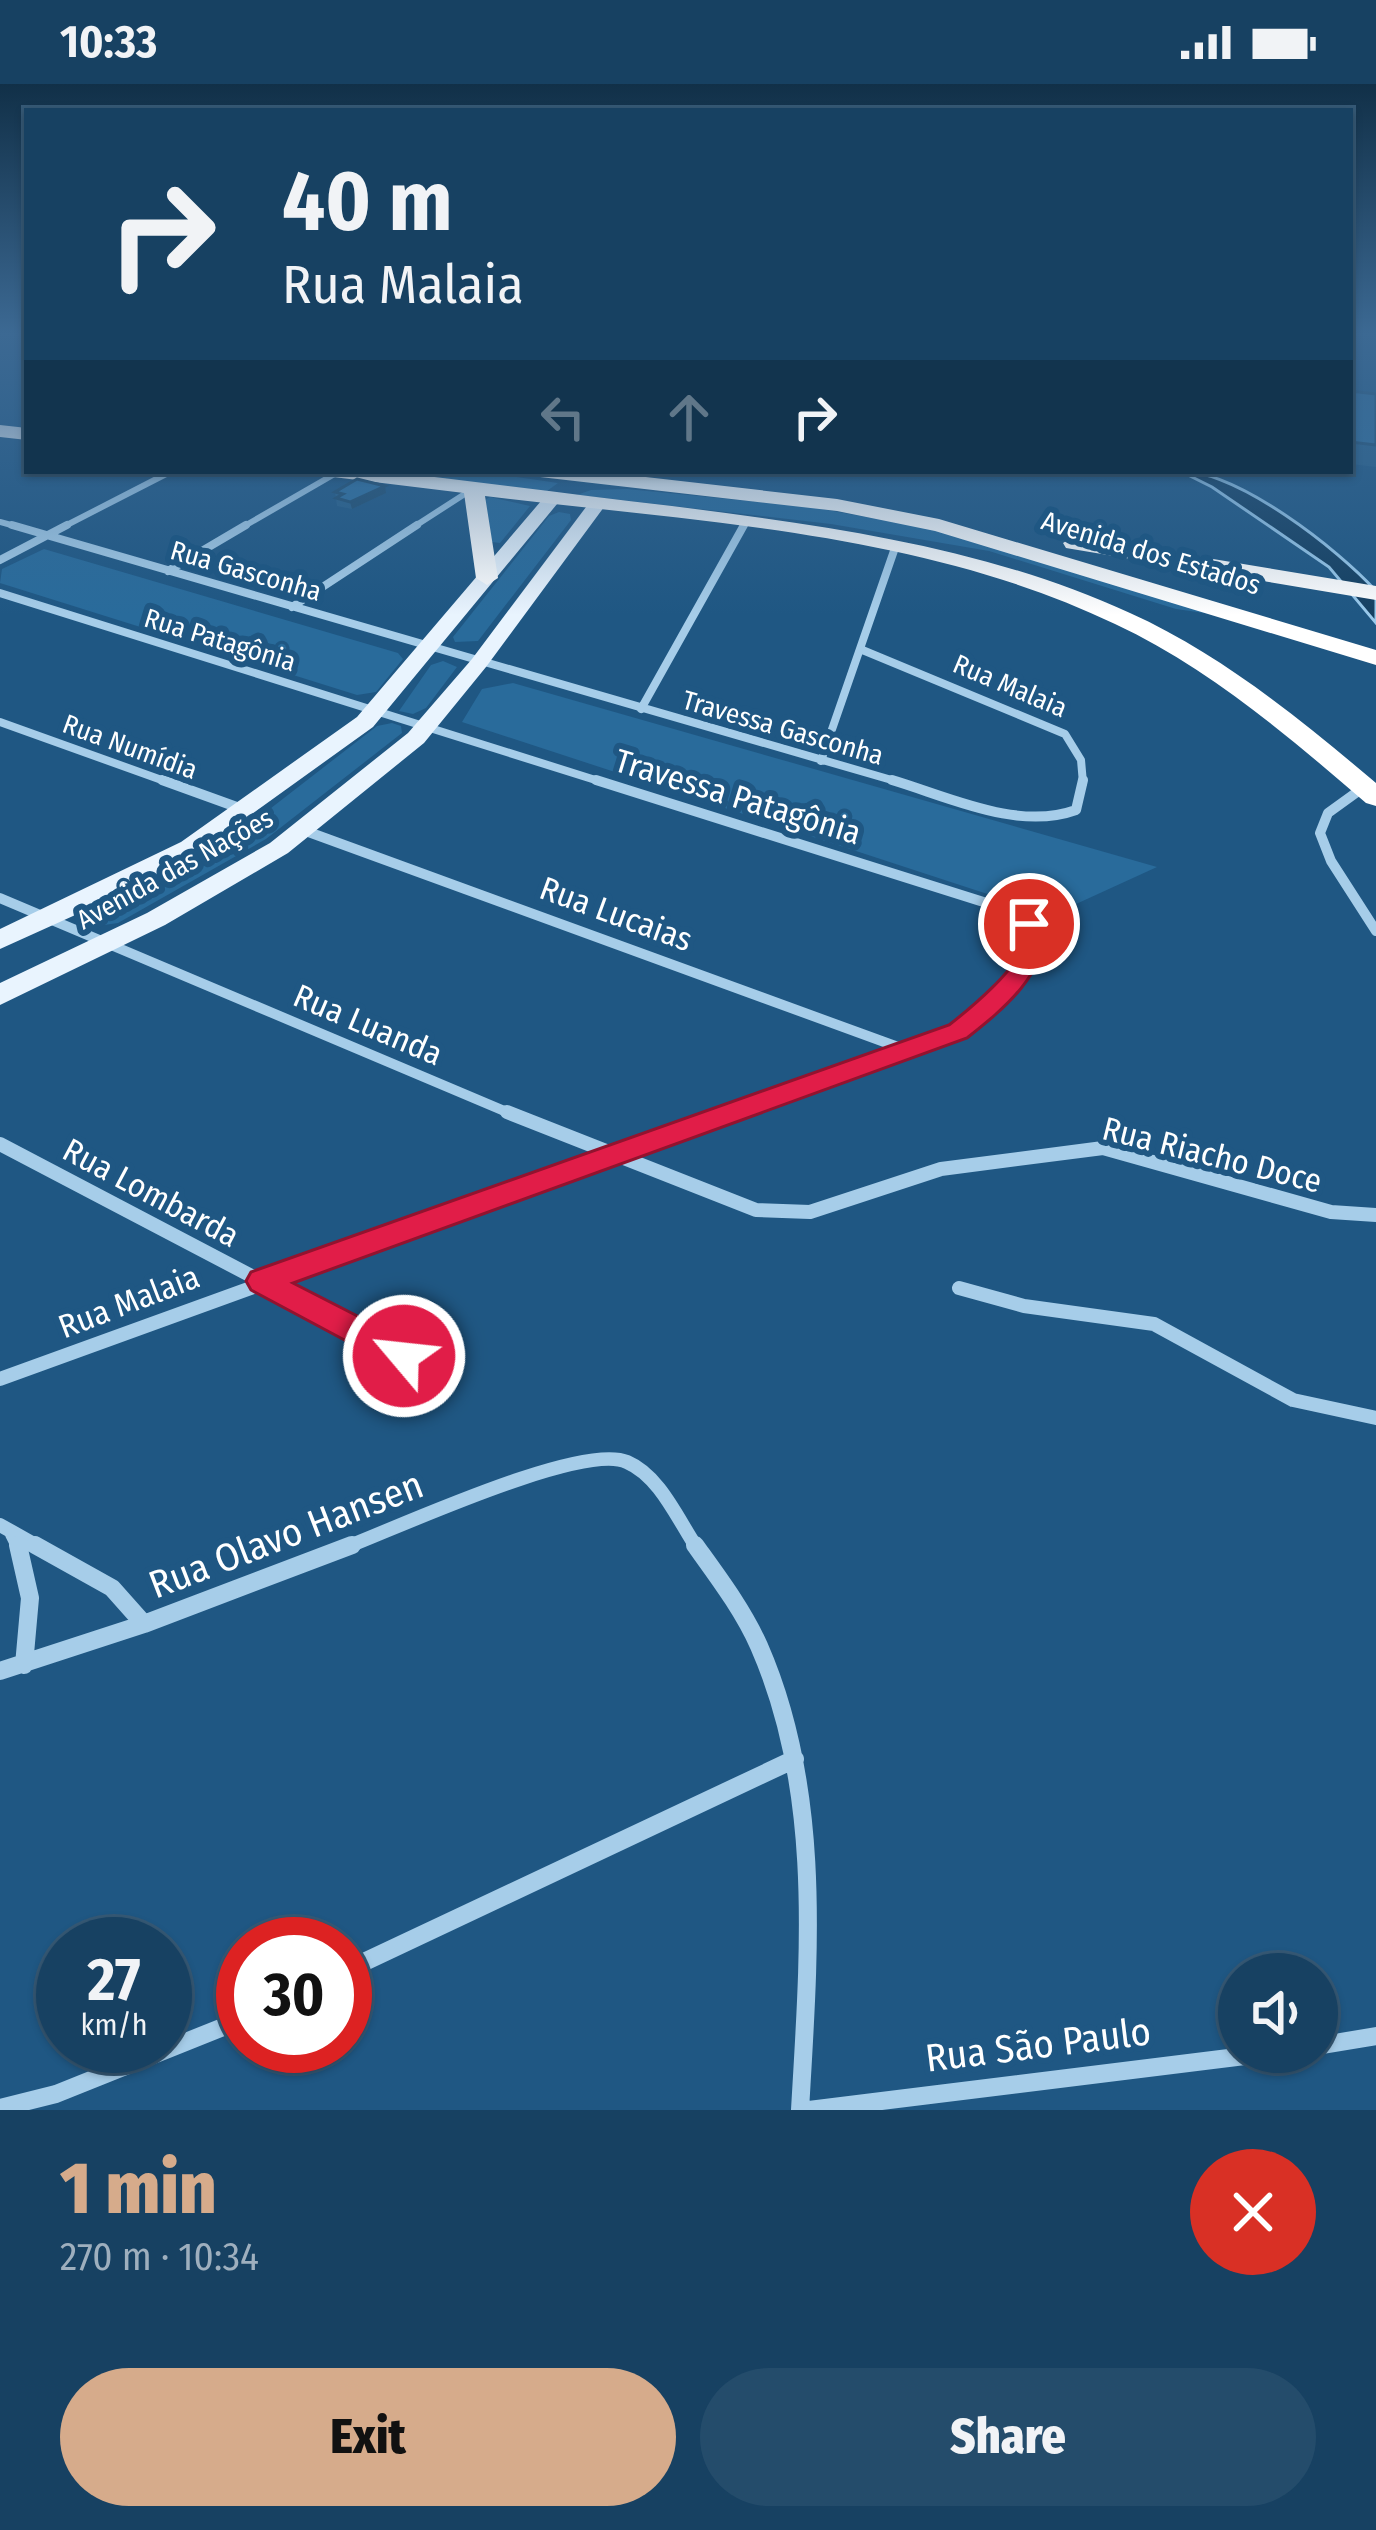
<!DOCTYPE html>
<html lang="en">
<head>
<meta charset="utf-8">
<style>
  body { margin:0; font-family:"Fira Sans Condensed",sans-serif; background:#244c6b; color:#f1f3f6; height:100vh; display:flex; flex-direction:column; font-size:45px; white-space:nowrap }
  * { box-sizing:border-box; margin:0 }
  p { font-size:39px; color:#9eafbe }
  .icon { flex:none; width:66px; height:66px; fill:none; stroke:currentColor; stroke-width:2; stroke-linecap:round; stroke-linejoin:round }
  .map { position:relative; height:2026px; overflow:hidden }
  .panel { display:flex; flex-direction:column; background:#174162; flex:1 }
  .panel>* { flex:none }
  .top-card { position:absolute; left:24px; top:24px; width:1329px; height:366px; border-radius:0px; box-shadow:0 3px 9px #0004,0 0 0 3px #365a77; background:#174162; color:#f1f3f6; overflow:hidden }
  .fabs { position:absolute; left:1218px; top:1869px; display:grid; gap:24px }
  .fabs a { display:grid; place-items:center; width:120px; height:120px; border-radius:50%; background:#174162; box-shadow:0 3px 9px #0004,0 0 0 3px #365a77; font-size:60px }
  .speed { position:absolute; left:36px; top:1833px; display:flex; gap:24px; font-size:60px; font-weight:700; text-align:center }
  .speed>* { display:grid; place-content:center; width:156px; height:156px; border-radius:50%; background:#174162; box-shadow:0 3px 9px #0004,0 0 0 3px #365a77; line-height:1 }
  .speed small { font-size:30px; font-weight:400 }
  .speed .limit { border:18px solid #d22; background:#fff; color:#111 }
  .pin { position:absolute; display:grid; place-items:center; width:102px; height:102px; color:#fff; margin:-51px; border:6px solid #fff; border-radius:50%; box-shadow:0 3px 12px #0007 }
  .me { position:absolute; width:132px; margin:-66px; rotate:298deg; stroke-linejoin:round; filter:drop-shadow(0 0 9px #0008) }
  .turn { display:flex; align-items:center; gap:42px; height:252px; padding:0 60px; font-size:54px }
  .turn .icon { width:156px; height:156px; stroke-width:2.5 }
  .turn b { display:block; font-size:84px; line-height:102px }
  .lanes { display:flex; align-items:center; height:114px; padding:0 60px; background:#0003; justify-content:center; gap:60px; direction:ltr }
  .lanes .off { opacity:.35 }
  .round { display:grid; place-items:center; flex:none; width:126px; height:126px; border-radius:63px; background:#244c6b }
  .headline { display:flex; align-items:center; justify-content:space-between; height:204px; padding:0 60px }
  h1 { font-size:72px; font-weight:800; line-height:90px; color:#d6ab8b }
  .cta { display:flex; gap:24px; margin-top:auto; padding:24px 60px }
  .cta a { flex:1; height:138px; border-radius:72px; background:#d6ab8b; color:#111; font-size:48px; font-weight:800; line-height:138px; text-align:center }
  .cta a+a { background:#244c6b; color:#f1f3f6 }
  .status { display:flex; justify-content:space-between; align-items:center; height:84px; padding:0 60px; background:#174162; direction:ltr }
  .status svg { height:33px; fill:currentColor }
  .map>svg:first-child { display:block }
</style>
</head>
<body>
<div class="status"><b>10:33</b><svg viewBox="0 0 49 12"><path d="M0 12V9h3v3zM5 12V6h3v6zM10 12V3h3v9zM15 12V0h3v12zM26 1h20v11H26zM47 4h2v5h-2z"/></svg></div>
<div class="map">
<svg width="1376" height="2026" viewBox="0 0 1376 2026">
  <rect width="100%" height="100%" fill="#1f5783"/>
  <!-- green -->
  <path fill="#296b9b" d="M 372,387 L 474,387 L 558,399 L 547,407 Z
    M 627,405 L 810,423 L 934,445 L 1211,530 L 1176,525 L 989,467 L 831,440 L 577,411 L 591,406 Z
    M 490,413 L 530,422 L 500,459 L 492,458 L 485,416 Z
    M 559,428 L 570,430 L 571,436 L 478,557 L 455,558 L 453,553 L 549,432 Z
    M 44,465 L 398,569 L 403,575 L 376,608 L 357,611 L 0,499 L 2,485 Z
    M 443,577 L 457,583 L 426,624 L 413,630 L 399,627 L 431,581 Z
    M 513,599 L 1157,783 L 1052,831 L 462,638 L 482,605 Z
    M 392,639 L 401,642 L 402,649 L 266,755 L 118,839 L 104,841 L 95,836 L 101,824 L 249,741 L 377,642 Z"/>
  <!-- water -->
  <path fill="#154062" stroke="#99c9eb" stroke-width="3" d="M 1180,387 C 1238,387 1338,465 1376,507 L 1376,539 L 1329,483 L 1212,403 Z"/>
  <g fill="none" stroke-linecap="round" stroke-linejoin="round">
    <!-- street-far4 -->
    <path stroke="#a6cde9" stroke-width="6" d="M 0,438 L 22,444
      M 61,444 L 172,387
      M 241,444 L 338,388
      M 412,444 L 474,404
      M 742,444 L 746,437"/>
    <!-- street-far3 -->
    <path stroke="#a6cde9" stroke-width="8" d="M 12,441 L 902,699
      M 0,476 L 67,441
      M 168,487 L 246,441
      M 0,509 L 605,699
      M 292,523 L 417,441
      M 860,565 L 1065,650 L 1081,676 L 1083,699
      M 641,625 L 744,441
      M 0,638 L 170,699
      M 821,677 L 896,461"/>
    <!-- street-far2 -->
    <path stroke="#a6cde9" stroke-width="10" d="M 162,696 L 245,726
      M 596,696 L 993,821 L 1029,840 L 1035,851 L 1017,893 L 958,948 L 728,1031
      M 892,696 C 949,713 1018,747 1076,726 L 1083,696
      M 1364,703 L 1328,729 L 1320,749 L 1331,777 L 1376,847
      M 303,746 L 909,967
      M 0,814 L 514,1031"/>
    <!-- street-far1 -->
    <path stroke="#a6cde9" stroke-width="14" d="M 507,1028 L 756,1126 L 810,1128 L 941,1085 L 1103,1064 L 1331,1128 L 1376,1131
      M 0,1060 L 404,1272
      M 959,1204 L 1024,1222 L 1154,1240 L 1293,1316 L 1376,1334
      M 0,1295 L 736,1028
      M 0,1441 L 41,1464
      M 12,1450 L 19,1464
      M 344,1464 C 397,1444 582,1358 627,1378 C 660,1392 678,1436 697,1464"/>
    <!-- street -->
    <path stroke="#a6cde9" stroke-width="18" d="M 18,1461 L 30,1514 L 24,1581
      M 35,1461 L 112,1504 L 144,1540
      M 695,1461 C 718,1493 743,1526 759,1562 C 823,1708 809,1871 800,2026
      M 0,1587 L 144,1540 L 352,1461
      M 345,1887 L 795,1675
      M 1317,1962 L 1376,1952
      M 0,2024 L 56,2010 L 243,1935
      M 809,2026 L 1277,1968"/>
    <!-- primary -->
    <path fill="#e9f4fe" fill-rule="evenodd" d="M 547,410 L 562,414 L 373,643 L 199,768 L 135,804 L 0,865 L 0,845 L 181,758 L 357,633 Z
      M 592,415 L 607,419 L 486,583 L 424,659 L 288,769 L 165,841 L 0,921 L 0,899 L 147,829 L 270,759 L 408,649 L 472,575 Z"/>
    <!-- highway -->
    <path fill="#fff" fill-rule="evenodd" d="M 0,341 L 27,344 L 27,356 L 0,353 Z
      M 323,387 L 384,387 C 480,398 576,411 672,422 C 829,442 986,463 1130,529 C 1221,570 1300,635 1376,699 L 1376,722 L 1366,719 C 1288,652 1209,584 1115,540 C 921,447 696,438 485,412 L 498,494 L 487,501 L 476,494 L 464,409 L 333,393 Z
      M 530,387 L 593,387 L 837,415 L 939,435 L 1376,566 L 1376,581 L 935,447 L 837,427 L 540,393 Z
      M 1074,452 L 1376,502 L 1376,516 L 1066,464 L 1063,459 Z"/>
  </g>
  <!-- wall -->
  <path fill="#28608a" d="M 1350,307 L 1376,310 L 1376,383 L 1350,380 Z
    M 335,408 L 386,409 L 352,425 L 337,422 Z"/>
  <!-- shaded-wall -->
  <path fill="#204e70" d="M 385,402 L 386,409 L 352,425 L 350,418 Z"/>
  <!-- building -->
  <path fill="#2e70a0" stroke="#204e70" stroke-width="3" d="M 1350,307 L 1376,310 L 1376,361 L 1350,358 Z
    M 357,395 L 385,402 L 350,418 L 336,414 L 343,410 L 335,408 Z"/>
  <!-- sky -->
  <linearGradient id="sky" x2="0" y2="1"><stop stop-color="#113048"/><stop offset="0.47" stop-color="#3c6993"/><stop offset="1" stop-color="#3c6993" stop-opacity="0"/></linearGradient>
  <rect width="1376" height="531" fill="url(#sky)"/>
  <!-- route -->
  <path fill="#e11d48" stroke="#92132f" stroke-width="3" d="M 1029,832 L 1041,840 C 1052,887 1001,927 967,954 L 293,1199 L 416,1262 L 420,1272 L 416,1282 L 404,1286 L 393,1282 L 251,1206 L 246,1197 L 251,1188 L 949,941 C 967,927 1021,883 1022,860 C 1022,853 1019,846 1017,840 Z"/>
  <g text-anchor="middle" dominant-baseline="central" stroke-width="12" stroke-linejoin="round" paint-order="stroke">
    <!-- far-street labels -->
    <g font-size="27" fill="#fff" stroke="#1f5783">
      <text transform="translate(1151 469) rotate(17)">Avenida dos Estados</text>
      <text transform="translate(246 487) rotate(16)">Rua Gasconha</text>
      <text transform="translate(220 556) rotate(17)">Rua Patagônia</text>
      <text transform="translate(1010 602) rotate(23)">Rua Malaia</text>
      <text transform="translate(783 644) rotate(16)">Travessa Gasconha</text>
      <text transform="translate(130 663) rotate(20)">Rua Numídia</text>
      <text transform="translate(175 785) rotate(-29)">Avenida das Nações</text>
    </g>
    <!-- street labels -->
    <g font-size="33" fill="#fff" stroke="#1f5783">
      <text transform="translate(738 713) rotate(17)">Travessa Patagônia</text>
      <text transform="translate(616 830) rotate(20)">Rua Lucaias</text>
      <text transform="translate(368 941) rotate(23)">Rua Luanda</text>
      <text transform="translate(1212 1071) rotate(14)">Rua Riacho Doce</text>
      <text transform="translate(151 1109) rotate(28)">Rua Lombarda</text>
      <text transform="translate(129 1218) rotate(-21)">Rua Malaia</text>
    </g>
    <!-- near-street labels -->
    <g font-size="39" fill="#fff" stroke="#1f5783">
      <text transform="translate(286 1451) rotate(-21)">Rua Olavo Hansen</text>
      <text transform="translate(1038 1961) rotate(-7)">Rua São Paulo</text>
    </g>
  </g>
</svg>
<div class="fabs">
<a><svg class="icon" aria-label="sound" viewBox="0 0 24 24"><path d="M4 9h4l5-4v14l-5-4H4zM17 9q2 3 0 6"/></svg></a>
</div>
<div class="speed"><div>27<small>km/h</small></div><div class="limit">30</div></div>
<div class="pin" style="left:1029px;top:840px;background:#d93025"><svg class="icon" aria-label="arrive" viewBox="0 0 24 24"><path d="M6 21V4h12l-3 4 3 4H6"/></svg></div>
<svg class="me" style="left:404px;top:1272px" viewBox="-20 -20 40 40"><circle r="17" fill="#e11d48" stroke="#fff" stroke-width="3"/><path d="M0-11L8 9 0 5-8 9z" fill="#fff"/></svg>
<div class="top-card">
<div class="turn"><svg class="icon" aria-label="right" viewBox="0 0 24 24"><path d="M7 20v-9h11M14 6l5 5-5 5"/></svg><div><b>40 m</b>Rua Malaia</div></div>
<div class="lanes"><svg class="icon off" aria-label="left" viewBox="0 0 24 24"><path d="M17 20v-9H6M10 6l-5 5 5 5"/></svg><svg class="icon off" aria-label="ahead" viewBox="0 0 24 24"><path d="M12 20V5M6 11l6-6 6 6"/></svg><svg class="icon" aria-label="right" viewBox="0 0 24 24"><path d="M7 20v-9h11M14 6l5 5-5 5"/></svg></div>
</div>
</div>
<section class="panel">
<div class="headline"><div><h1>1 min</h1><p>270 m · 10:34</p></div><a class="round" style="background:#d93025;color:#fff"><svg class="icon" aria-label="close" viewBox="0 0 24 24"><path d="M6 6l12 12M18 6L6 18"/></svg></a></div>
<div class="cta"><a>Exit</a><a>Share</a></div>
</section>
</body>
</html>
